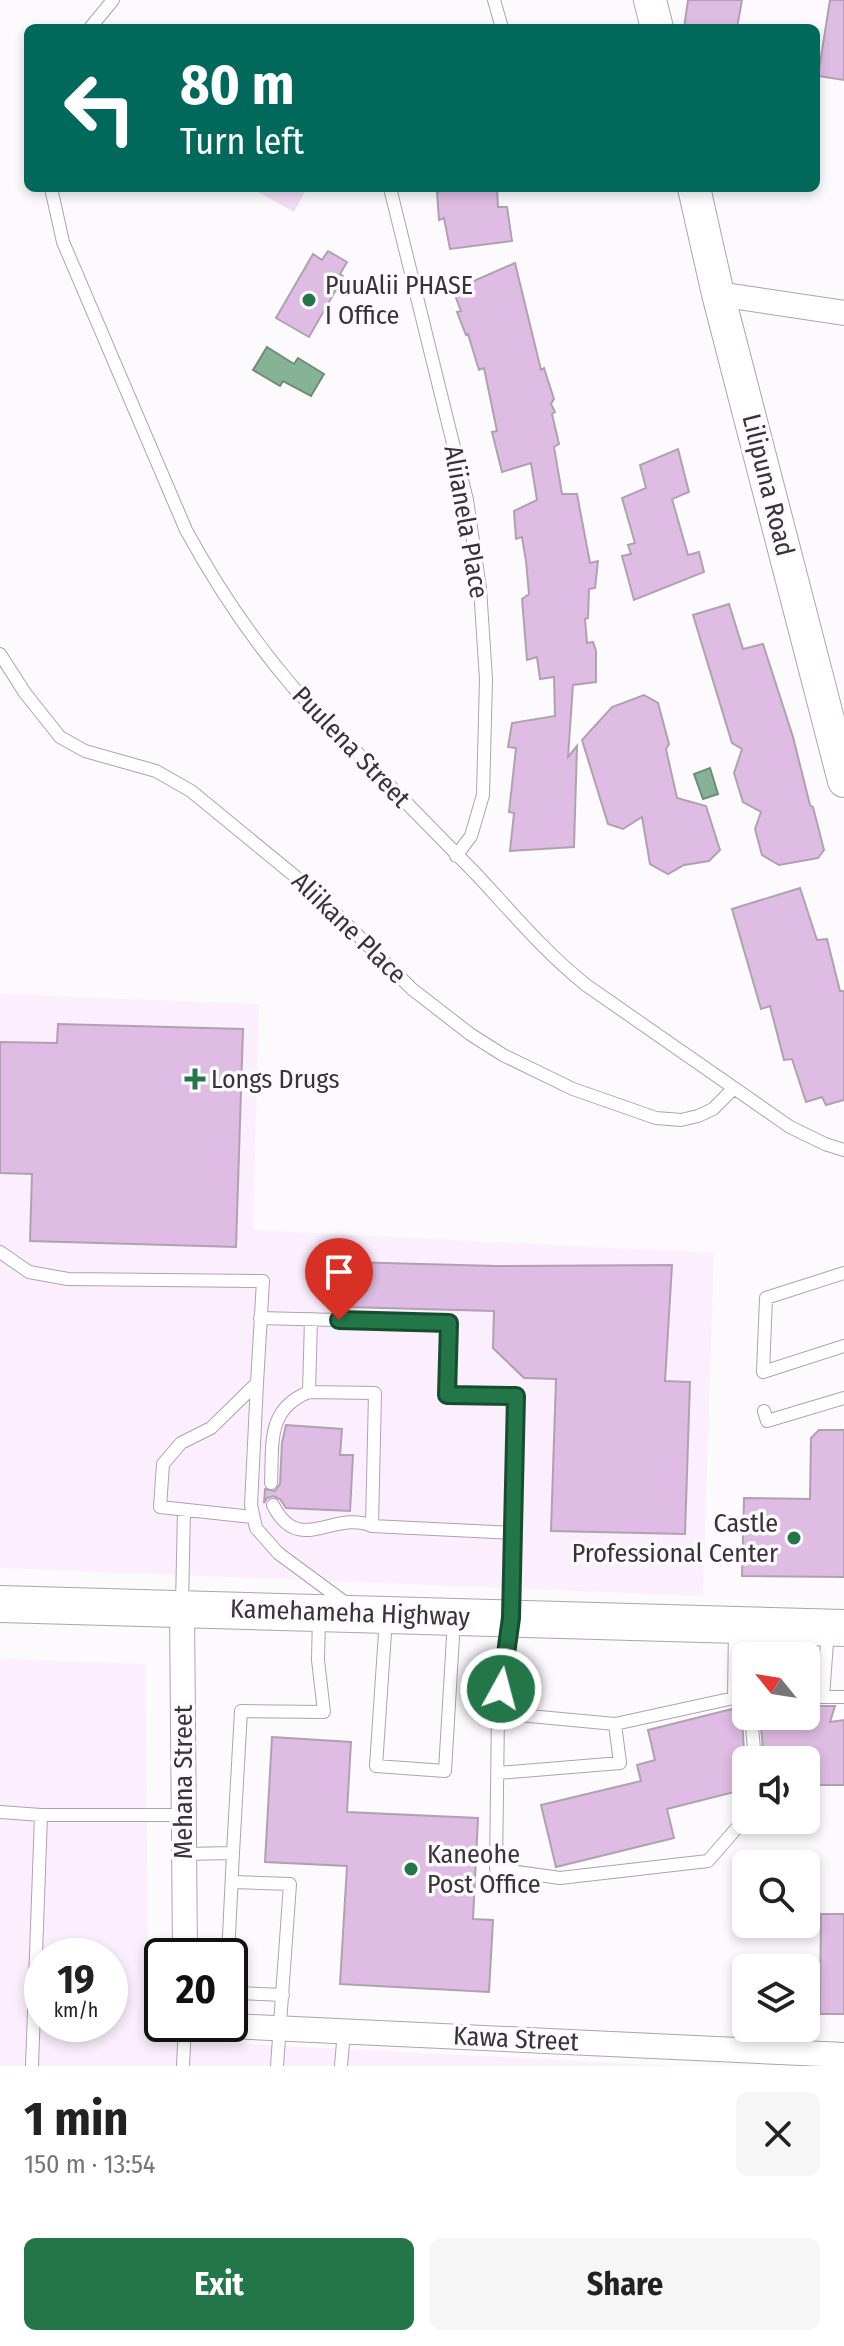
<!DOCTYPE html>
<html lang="en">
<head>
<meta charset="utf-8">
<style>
  body { margin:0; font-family:"Fira Sans Condensed",sans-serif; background:#f6f6f6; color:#222; height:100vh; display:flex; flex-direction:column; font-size:30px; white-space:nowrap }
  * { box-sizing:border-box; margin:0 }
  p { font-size:26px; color:#767676 }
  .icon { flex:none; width:44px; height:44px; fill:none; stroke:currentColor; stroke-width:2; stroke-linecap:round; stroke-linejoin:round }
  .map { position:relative; height:2066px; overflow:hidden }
  .details { display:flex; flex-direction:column; background:#fff; flex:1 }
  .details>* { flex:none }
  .hud { position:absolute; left:24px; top:24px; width:796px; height:168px; border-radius:12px; box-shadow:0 4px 12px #0003; background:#00695c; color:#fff; overflow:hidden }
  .needle { width:52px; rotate:300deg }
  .buttons { position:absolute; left:732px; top:1642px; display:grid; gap:16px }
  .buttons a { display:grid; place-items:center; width:88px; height:88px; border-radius:12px; background:#fff; box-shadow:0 4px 12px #0003; font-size:40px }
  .speed { position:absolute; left:24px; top:1938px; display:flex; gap:16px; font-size:40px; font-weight:700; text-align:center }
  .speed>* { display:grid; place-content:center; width:104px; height:104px; border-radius:50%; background:#fff; box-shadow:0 4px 12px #0003; line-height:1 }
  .speed small { font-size:20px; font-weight:400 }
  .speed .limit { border:4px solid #111; border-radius:12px; background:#fff; color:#111 }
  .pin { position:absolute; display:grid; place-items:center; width:68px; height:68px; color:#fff; margin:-82px -34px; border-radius:50% 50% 50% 0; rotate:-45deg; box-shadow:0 0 8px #0007 }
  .pin .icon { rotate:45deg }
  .me { position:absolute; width:88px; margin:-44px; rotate:7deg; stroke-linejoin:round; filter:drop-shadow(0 0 6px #0008) }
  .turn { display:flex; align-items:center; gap:28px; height:168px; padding:0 24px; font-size:36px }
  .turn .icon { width:104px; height:104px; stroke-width:2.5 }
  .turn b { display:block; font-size:56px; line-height:68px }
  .round { display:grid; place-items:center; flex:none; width:84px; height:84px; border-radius:12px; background:#f6f6f6 }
  .summary { display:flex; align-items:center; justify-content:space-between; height:136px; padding:0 24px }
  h1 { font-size:48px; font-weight:700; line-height:60px }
  .cta { display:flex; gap:16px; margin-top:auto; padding:16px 24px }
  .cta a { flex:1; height:92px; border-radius:12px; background:#237648; color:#fff; font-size:32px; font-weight:700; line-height:92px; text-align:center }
  .cta a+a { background:#f6f6f6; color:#222 }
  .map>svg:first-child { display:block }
</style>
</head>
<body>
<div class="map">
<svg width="844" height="2066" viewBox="0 0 844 2066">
  <rect width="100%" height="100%" fill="#fdfafd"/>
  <!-- built -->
  <path fill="#fceffd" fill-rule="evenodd" d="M 0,994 L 259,1004 L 253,1230 L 714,1253 L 703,1596 L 0,1568 Z
    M 0,1659 L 146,1664 L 148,2039 L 675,2066 L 0,2066 ZM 42,1956 L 110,1956 L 110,2024 L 42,2024 Z"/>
  <!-- green -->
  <path fill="#f3dcf5" d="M 251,188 L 307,188 L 294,212 Z"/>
  <!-- water -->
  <path fill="#86b395" stroke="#6f8c79" stroke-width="2" d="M 267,347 L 294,364 L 298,358 L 324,374 L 311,396 L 283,381 L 280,386 L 253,370 Z
    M 710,768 L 718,794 L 703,799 L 694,774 Z"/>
  <!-- building -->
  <path fill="#dfbce3" stroke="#b0a1b1" stroke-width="2" d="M 688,0 L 742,0 L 737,28 L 684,28 Z
    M 830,0 L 844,0 L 844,80 L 818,76 Z
    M 447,188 L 497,188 L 498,207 L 507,207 L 512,241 L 450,249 L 444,218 L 439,220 L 437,192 Z
    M 328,251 L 347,262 L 340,274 L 343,276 L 337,288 L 309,337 L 276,318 L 313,254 L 322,260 Z
    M 515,263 L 541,370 L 544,368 L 554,399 L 551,404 L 555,412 L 552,414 L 559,444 L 554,447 L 562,494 L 577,494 L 590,563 L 598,561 L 595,588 L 589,589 L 588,618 L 585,619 L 587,643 L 593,642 L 596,651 L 596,682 L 573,685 L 568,757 L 577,746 L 574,847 L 510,851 L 514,813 L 509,812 L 516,748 L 508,747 L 512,723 L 555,716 L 554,677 L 540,679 L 537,657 L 527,660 L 522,599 L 529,594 L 526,561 L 522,537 L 516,539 L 514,511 L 537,500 L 531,463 L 502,472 L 492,432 L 497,431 L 484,368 L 479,370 L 468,334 L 466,335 L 457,312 L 461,311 L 453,290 Z
    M 678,449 L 689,492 L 672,499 L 688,555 L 699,552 L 704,572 L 634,600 L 622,556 L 631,554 L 628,545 L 635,543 L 622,498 L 646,488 L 640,465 Z
    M 729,604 L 743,649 L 763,644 L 793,737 L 810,805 L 813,807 L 824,850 L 818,858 L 779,865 L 762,855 L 755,829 L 761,812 L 743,802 L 734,773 L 742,749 L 732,743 L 693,615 Z
    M 644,695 L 658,703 L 669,744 L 666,749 L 677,798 L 706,806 L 720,850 L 709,861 L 684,865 L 668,874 L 650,864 L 642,817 L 623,829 L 608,824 L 582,740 L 612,707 Z
    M 800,888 L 817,940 L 827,939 L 840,991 L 844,991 L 844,1100 L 826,1105 L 822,1097 L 806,1102 L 792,1059 L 784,1060 L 770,1006 L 761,1009 L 732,909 Z
    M 58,1024 L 243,1029 L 236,1247 L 30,1241 L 32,1174 L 0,1173 L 0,1042 L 57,1043 Z
    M 348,1262 L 496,1266 L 672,1265 L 665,1381 L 690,1382 L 685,1534 L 551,1531 L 556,1379 L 524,1378 L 493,1348 L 494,1311 L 347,1307 Z
    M 286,1425 L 342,1429 L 340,1455 L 353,1455 L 350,1511 L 286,1508 L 280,1499 L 273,1496 L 267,1498 L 264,1503 L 265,1489 L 275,1491 L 280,1484 L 282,1443 Z
    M 819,1430 L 844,1430 L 844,1577 L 742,1576 L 744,1498 L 810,1499 L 811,1438 Z
    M 806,1706 L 835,1706 L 830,1722 L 844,1720 L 844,1785 L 806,1785 L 806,1760 L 764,1760 L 760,1716 L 806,1716 Z
    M 732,1709 L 734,1716 L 742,1716 L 746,1789 L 667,1809 L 674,1838 L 556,1867 L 541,1805 L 641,1781 L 637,1765 L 655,1760 L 648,1730 Z
    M 272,1737 L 351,1742 L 347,1812 L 478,1818 L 473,1919 L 493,1920 L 489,1992 L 340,1984 L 347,1866 L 265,1862 Z
    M 821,1914 L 844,1914 L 844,2014 L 820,2014 Z"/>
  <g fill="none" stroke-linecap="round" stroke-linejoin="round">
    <!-- service casing -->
    <g stroke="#b0a1b2" stroke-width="14">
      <path id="service" d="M 494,0 L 502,28
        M 90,28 L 113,0
        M 51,188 L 63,242 L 186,530 C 217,587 251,638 293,687 C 354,750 417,813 478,876 C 513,914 545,952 586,985 L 790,1127 L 825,1144 L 844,1150
        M 390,188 L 467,500 L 480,588 L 486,679 L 483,795 L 471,836 L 456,856
        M 0,654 L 25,693 L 60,737 L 85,751 L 156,771 L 191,791 L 313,891 L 412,989 L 470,1034 L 503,1055 L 573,1089 L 656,1118 L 681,1120 L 698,1116 L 713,1109 L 734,1088
        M 0,1252 L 29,1272 L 68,1279 L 263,1281 L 257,1383 L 211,1428 L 181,1443 L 163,1464 L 160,1507 L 252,1517
        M 844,1273 L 766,1298 L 763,1372 L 844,1346
        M 260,1318 L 449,1323 L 447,1395 L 516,1396 L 511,1618 L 498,1713 L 615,1724 L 734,1698 L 735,1628
        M 311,1319 L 309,1392 L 375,1393 L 372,1526 L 514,1533
        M 257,1383 L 251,1505 L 256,1528 L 278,1553 L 347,1604
        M 764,1411 L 767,1421 L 844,1398
        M 271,1483 C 273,1444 266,1409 309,1392
        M 273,1505 C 299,1557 334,1509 372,1526
        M 182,1605 L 184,1510
        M 386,1618 L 376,1766 L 445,1771 L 454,1620
        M 806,1697 L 823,1697 L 828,1629
        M 823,1697 L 844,1697
        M 498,1713 L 496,1869 L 560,1878 L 708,1861 L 742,1822 L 746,1814
        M 751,1716 L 755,1760
        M 498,1773 L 620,1763 L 615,1724
        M 0,1812 L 41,1815 L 184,1815
        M 233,1853 L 241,1711 L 324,1712 L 318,1660 L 319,1616
        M 184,1854 L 233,1853 L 228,1956
        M 232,1882 L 290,1884 L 277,2066
        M 230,1981 L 239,1993 L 283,1995
        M 32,2066 L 41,1815
        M 183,2066 L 185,2024
        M 341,2066 L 344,2031"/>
    </g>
    <!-- minor casing -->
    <g stroke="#b0a1b2" stroke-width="26">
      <path id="minor" d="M 718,294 L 844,313
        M 182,1609 L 185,1956
        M 188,2024 L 844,2055"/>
    </g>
    <!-- tertiary casing -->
    <g stroke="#b0a1b2" stroke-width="34">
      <path id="tertiary" d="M 650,0 L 657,28
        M 694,188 L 718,294 L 844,781"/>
    </g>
    <!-- secondary casing -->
    <g stroke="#b0a1b2" stroke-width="38">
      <path id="secondary" d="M 0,1604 L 844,1628"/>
    </g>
    <!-- service -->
    <use href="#service" stroke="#fff" stroke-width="12"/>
    <!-- minor -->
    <use href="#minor" stroke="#fff" stroke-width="24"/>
    <!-- tertiary -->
    <use href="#tertiary" stroke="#fff" stroke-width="32"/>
    <!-- secondary -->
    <use href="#secondary" stroke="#fff" stroke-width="36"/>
  </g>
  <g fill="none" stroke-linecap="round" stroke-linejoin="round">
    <!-- route casing -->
    <g stroke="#174d2f" stroke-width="20">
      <path id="route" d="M 339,1320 L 449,1323 L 447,1395 L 516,1396 L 511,1618 L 501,1689"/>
    </g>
    <!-- route -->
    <use href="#route" stroke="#237648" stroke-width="14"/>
  </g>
  <!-- markers -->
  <g fill="#237648" stroke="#fdfafd" stroke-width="3">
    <circle cx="309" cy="300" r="8"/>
    <path d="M191 1067h8v8h8v8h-8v8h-8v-8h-8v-8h8z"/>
    <circle cx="794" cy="1538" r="8"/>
    <circle cx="411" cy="1869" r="8"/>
  </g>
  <g text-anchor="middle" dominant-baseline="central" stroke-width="7" stroke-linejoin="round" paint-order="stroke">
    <!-- poi labels -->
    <g font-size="26" fill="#383239" stroke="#fdfafd" text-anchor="start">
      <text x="325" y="285">PuuAlii PHASE<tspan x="325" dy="30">I Office</tspan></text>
      <text x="211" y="1079">Longs Drugs</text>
      <text x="778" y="1523" text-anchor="end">Castle<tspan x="778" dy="30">Professional Center</tspan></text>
      <text x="427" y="1854">Kaneohe<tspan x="427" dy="30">Post Office</tspan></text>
    </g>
    <!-- street labels -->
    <g font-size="26" fill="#383239" stroke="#fdfafd">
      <text transform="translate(768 485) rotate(76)">Lilipuna Road</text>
      <text transform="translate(466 522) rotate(80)">Aliianela Place</text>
      <text transform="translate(351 747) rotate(46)">Puulena Street</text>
      <text transform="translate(349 928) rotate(44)">Aliikane Place</text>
      <text transform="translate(350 1613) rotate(2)">Kamehameha Highway</text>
      <text transform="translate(183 1782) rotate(-90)">Mehana Street</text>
      <text transform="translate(516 2039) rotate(3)">Kawa Street</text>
    </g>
  </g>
</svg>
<div class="buttons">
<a><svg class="needle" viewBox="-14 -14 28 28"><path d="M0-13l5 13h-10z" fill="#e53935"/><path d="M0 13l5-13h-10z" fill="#767676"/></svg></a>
<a><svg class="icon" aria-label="sound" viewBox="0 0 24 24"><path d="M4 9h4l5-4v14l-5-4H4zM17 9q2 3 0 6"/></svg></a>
<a><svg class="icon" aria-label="search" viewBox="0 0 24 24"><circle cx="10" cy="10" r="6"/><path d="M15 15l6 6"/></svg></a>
<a><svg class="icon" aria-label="layers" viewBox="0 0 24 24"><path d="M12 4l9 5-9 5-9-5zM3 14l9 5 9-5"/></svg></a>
</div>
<div class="speed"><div>19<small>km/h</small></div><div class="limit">20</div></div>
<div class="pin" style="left:339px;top:1320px;background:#d93025"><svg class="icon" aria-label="arrive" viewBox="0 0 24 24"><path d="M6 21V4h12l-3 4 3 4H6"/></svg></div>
<svg class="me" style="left:501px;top:1689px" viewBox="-20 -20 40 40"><circle r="17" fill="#237648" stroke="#fff" stroke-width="3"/><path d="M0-11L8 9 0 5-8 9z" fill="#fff"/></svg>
<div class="hud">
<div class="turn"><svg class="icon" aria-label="left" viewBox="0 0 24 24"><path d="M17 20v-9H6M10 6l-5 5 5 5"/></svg><div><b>80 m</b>Turn left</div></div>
</div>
</div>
<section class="details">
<div class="summary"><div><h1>1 min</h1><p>150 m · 13:54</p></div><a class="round"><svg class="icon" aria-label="close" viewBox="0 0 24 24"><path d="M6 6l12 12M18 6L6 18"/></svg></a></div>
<div class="cta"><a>Exit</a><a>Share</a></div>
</section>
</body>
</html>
